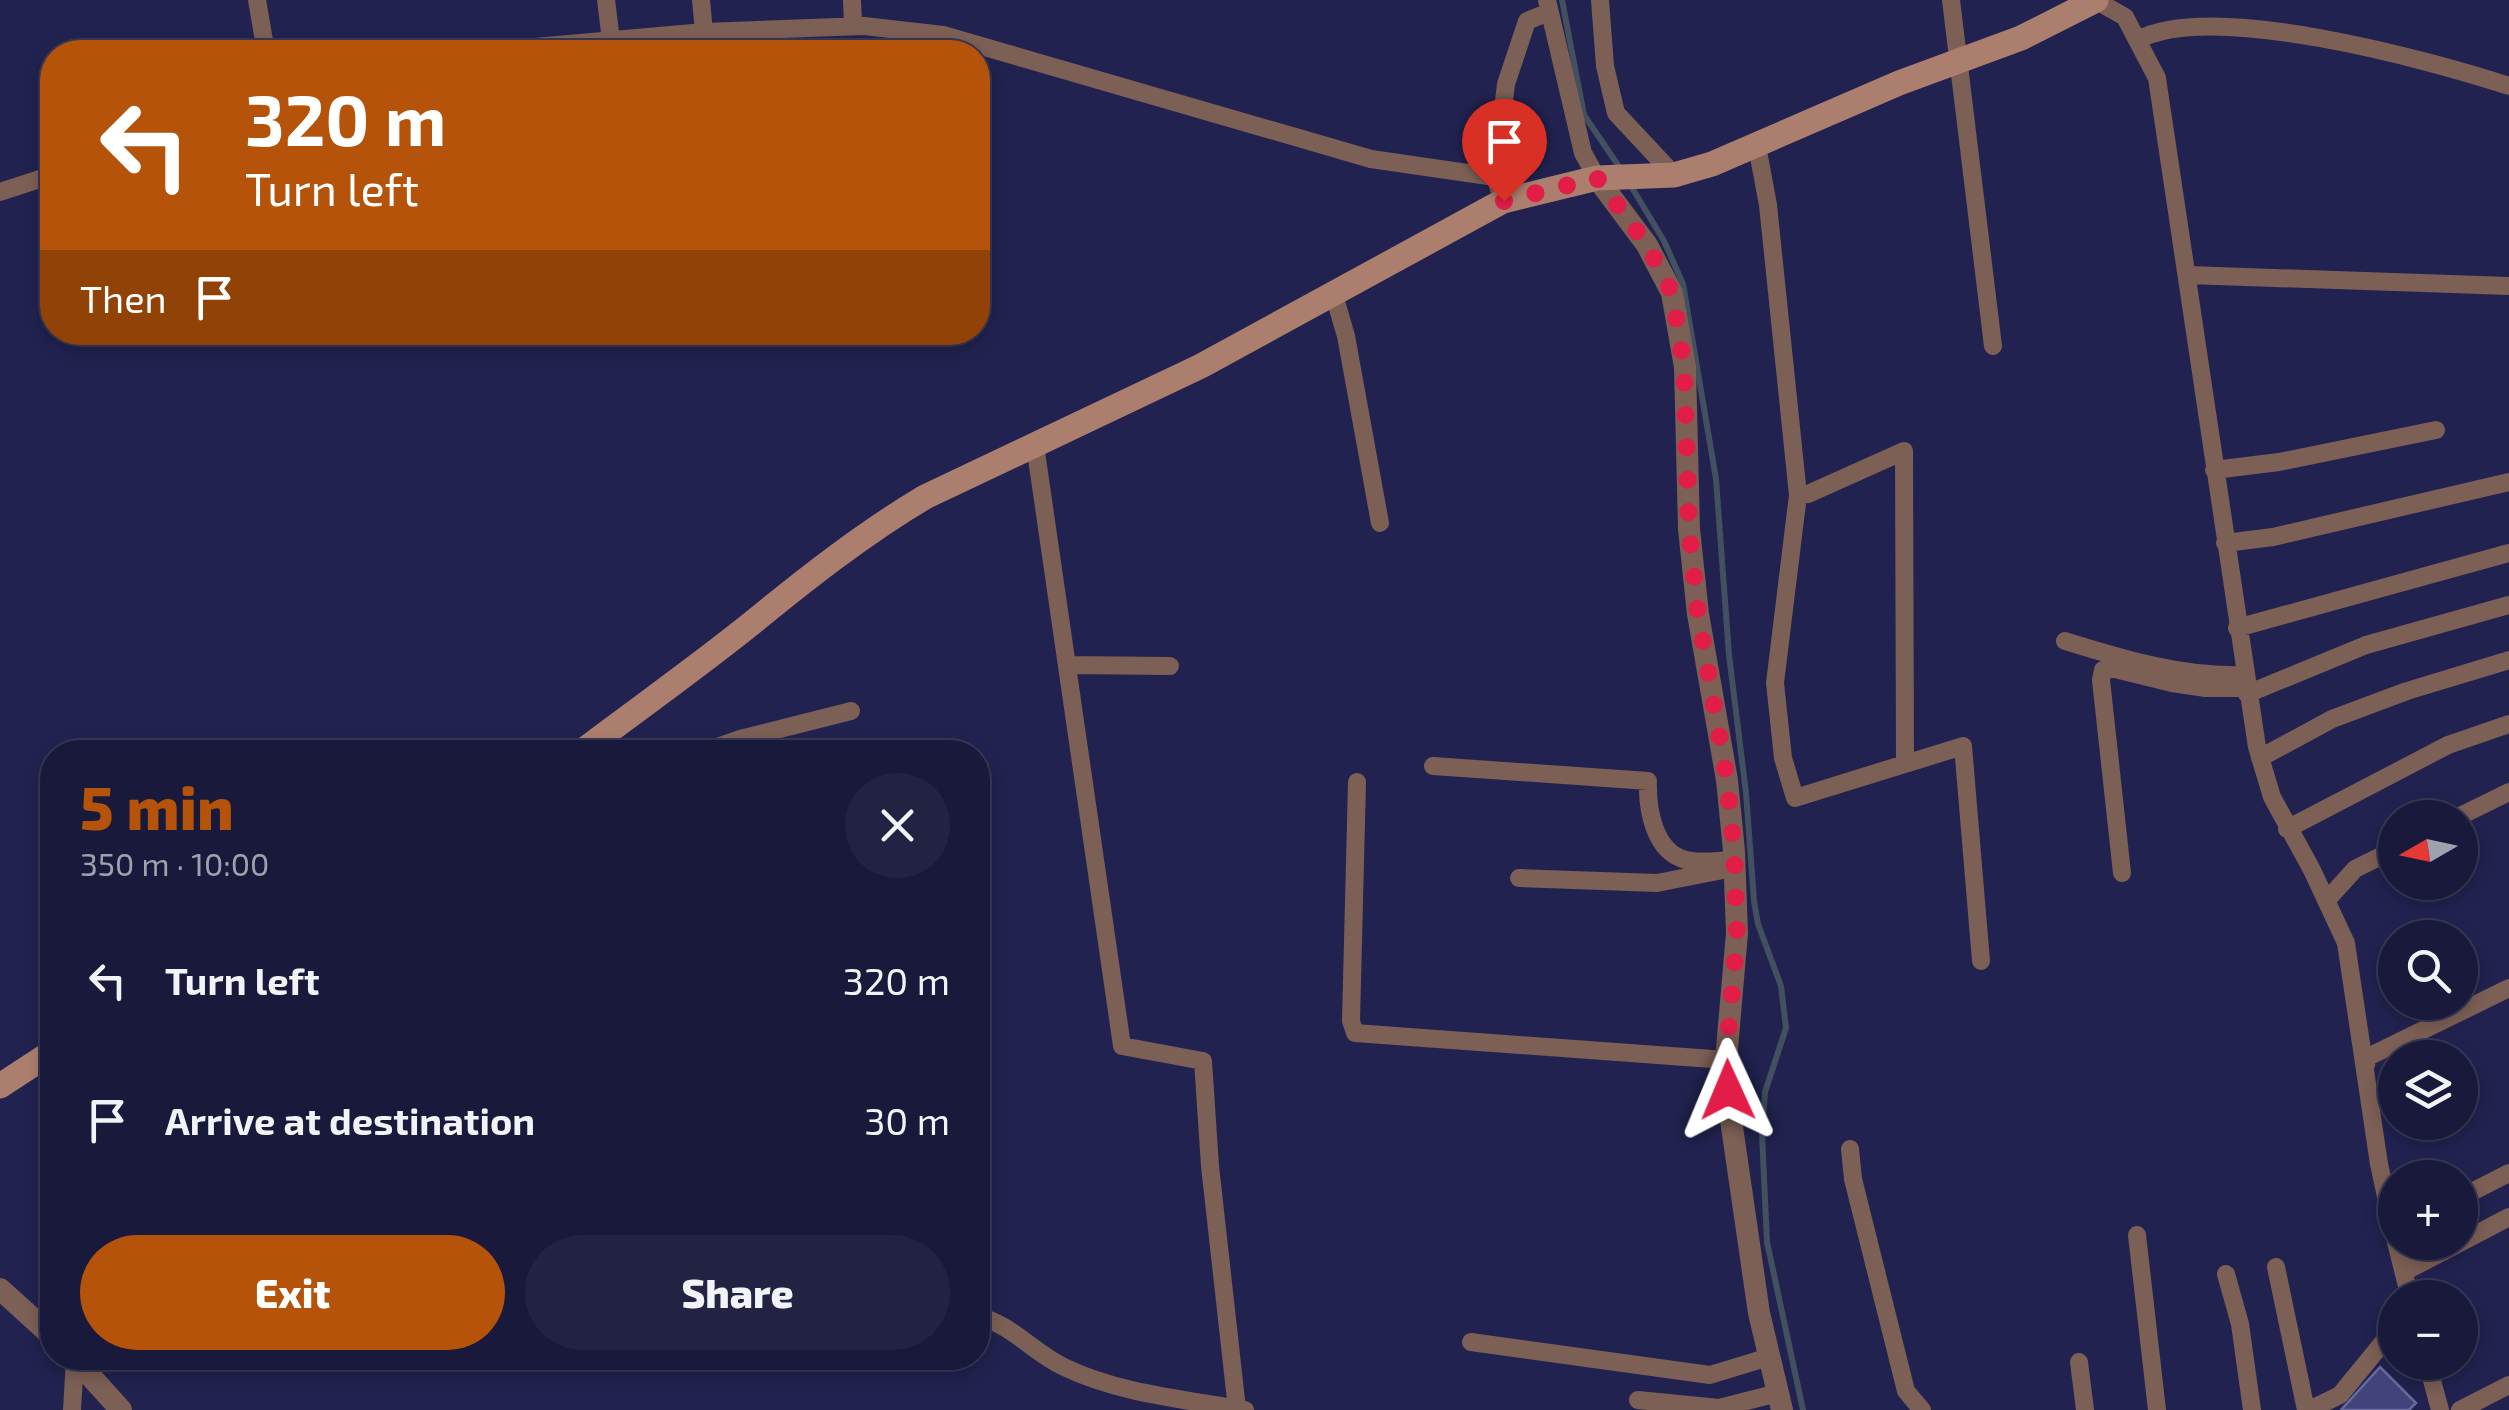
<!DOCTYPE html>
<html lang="en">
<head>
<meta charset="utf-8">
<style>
  body { margin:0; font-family:"Exo 2",sans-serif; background:#222342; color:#f1f3f6; height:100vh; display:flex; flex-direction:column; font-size:38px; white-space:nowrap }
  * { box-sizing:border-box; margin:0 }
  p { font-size:32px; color:#9fa1af }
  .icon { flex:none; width:55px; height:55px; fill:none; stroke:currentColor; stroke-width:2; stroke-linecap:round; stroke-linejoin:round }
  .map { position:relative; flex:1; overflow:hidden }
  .drawer { position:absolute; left:40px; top:740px; width:950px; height:630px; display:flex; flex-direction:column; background:#191a3b; border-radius:40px; box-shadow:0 5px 15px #0003,0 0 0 2px #373855 }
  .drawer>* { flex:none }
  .hud { position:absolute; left:40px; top:40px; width:950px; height:305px; border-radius:40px; box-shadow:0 5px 15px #0003,0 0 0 2px #373855; background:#b45309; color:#fff; overflow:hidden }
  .needle { width:65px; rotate:261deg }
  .fabs { position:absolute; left:2378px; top:800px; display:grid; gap:20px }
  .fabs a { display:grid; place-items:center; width:100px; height:100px; border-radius:50%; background:#191a3b; box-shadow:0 5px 15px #0003,0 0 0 2px #373855; font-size:50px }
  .pin { position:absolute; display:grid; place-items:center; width:85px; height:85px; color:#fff; margin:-102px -42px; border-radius:50% 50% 50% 0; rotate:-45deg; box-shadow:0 0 10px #0007 }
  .pin .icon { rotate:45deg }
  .me { position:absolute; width:110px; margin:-55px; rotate:359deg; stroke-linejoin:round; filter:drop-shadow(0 0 8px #0008) }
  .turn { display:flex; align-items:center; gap:35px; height:210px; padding:0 40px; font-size:45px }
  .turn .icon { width:130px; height:130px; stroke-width:2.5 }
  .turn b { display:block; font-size:70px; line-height:85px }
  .then { display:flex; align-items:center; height:95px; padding:0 40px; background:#0003; gap:20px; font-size:38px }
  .round { display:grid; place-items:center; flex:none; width:105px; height:105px; border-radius:52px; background:#222342 }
  .head { display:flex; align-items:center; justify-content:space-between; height:170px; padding:0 40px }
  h1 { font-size:60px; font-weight:800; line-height:75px; color:#b45309 }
  .cta { display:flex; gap:20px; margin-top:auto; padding:20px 40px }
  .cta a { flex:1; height:115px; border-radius:60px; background:#b45309; color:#fff; font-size:40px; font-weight:800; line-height:115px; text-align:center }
  .cta a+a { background:#222342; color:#f1f3f6 }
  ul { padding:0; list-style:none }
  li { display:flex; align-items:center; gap:30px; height:140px; padding:0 40px }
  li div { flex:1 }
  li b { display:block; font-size:38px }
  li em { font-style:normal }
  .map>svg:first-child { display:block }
</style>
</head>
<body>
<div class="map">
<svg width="2509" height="1410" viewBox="0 0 2509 1410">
  <rect width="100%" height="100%" fill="#21224f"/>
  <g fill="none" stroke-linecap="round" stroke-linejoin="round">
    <!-- stream -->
    <path stroke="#42505f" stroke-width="6" d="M 1562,0 L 1584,115 L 1622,171
      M 1631,186 L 1664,241 L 1683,284 L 1716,479 L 1729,655 L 1746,793 L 1754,901 L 1758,924 L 1781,986 L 1786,1028 L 1765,1092 L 1762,1134 L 1767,1242 L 1803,1410"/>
  </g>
  <!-- building -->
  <path fill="#41447b" stroke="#666a9e" stroke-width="2.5" d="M 2380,1367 L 2416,1403 L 2409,1410 L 2341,1410 Z"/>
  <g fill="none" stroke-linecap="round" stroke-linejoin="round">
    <!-- minor -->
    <path stroke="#7c5f55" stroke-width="18" d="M 257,0 L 266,52
      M 606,0 L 611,40
      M 701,0 L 704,32
      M 852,0 L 853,26
      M 1547,0 L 1583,153 L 1597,178
      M 1600,0 L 1605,66 L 1616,113 L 1674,175
      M 1951,0 L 1993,346
      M 2095,0 L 2125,17 L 2157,78 L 2257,747 L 2272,797 L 2312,870 L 2346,943 L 2379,1164 L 2395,1238
      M 786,29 L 787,52
      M 2138,40 C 2211,0 2429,60 2509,86
      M 513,52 L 535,47 L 704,32 L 864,26 L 943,35 L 1371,159 L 1495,177 L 1503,201
      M 1757,146 L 1768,205 L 1798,495 L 1775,683 L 1783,758 L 1795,798 L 1963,746 L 1981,961
      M 1495,177 L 1506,84 L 1527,21 L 1549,12
      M 0,192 L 52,175
      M 2188,275 L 2509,286
      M 1334,295 L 1346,336 L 1380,523
      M 1035,445 L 1122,1046 L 1203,1061 L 1210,1166 L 1237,1409
      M 2214,470 L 2279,462 L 2436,430
      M 1798,495 L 1808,494 L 1904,451 L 1905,764
      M 2225,543 L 2273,537 L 2509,482
      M 2237,628 L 2509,553
      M 2065,641 C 2123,659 2182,677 2244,675
      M 1067,665 L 1170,666
      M 2247,694 L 2366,645 L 2509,605
      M 703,752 L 740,739 L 851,711
      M 2260,758 L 2332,719 L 2407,691 L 2509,660
      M 1433,766 L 1648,781 C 1647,809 1654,852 1686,860 C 1700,864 1719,860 1734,860
      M 1357,782 L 1351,1021 L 1355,1033 L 1726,1060
      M 2456,818 L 2509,792
      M 2287,829 L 2448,745 L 2509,724
      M 2122,873 L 2101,680 L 2103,670 L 2111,668 L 2172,683 L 2206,688 L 2245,688
      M 1519,878 L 1657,883 L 1733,868
      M 2327,900 L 2355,869 L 2395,849
      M 2366,1065 L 2368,1057 L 2509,988
      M 1850,1149 L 1853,1179 L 1906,1391 L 1922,1410
      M 2460,1198 L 2509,1173
      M 2137,1235 L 2157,1410
      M 2396,1242 L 2410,1298
      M 2276,1267 L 2306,1410
      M 2404,1272 L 2509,1217
      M 2226,1274 L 2240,1324 L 2252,1410
      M 978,1316 C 1012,1325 1033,1352 1064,1367 C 1120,1394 1184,1399 1245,1410
      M 1471,1342 L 1710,1375 L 1769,1357
      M 2079,1362 L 2085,1410
      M 2427,1362 L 2440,1410
      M 1638,1400 L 1719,1408 L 1778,1393
      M 72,1410 L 75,1359
      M 2309,1410 L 2340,1395 L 2385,1340 L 2395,1335
      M 2460,1410 L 2509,1385"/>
    <!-- tertiary -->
    <path stroke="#7c5f55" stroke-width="22" d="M 1597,178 L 1647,245 L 1672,293 L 1685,367 L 1689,529 L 1698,614 L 1727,780 L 1734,851 L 1737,933 L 1726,1060 L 1731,1120 L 1759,1313 L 1782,1410
      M 0,1289 L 52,1336
      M 74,1358 L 121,1410"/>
    <!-- secondary -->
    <path stroke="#ac7e6e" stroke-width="25" d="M 581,752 C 638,709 696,668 752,623 C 807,578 863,534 925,497 L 1201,366 L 1503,201 L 1597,178 L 1674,175 L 1712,164 L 1899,83 L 2021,38 L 2096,0
      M 0,1086 L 52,1052"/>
  </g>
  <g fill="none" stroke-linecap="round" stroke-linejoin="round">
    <!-- route -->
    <path stroke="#e11d48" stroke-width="18" stroke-dasharray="0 32.4" d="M 1504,201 L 1597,178 L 1647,245 L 1672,293 L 1684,367 L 1689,530 L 1698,614 L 1727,780 L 1734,851 L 1737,934 L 1726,1060 L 1728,1090"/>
  </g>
</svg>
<div class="fabs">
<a><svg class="needle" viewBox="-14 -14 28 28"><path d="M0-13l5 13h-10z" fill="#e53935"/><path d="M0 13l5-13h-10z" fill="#9fa1af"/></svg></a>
<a><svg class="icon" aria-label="search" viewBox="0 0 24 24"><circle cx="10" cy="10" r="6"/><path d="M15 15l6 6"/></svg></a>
<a><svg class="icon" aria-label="layers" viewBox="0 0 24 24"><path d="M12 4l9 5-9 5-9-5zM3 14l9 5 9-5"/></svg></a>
<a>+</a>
<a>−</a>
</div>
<div class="pin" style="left:1504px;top:201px;background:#d93025"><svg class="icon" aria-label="arrive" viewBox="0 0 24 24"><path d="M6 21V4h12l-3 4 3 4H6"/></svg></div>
<svg class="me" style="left:1728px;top:1090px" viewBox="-20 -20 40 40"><path d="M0-17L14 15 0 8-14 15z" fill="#e11d48" stroke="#fff" stroke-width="4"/></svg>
<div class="hud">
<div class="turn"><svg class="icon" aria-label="left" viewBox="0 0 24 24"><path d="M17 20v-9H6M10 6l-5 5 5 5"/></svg><div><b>320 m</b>Turn left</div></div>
<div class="then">Then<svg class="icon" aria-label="arrive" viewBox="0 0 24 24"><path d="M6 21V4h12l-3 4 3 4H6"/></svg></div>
</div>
<section class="drawer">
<div class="head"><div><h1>5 min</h1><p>350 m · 10:00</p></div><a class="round"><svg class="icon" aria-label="close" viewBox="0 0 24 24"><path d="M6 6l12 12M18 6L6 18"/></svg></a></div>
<ul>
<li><svg class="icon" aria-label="left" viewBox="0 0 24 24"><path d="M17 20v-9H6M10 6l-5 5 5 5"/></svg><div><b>Turn left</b></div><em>320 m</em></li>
<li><svg class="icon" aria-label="arrive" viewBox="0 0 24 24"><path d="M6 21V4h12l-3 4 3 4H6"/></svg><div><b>Arrive at destination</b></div><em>30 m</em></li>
</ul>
<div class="cta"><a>Exit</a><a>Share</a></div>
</section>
</div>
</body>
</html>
